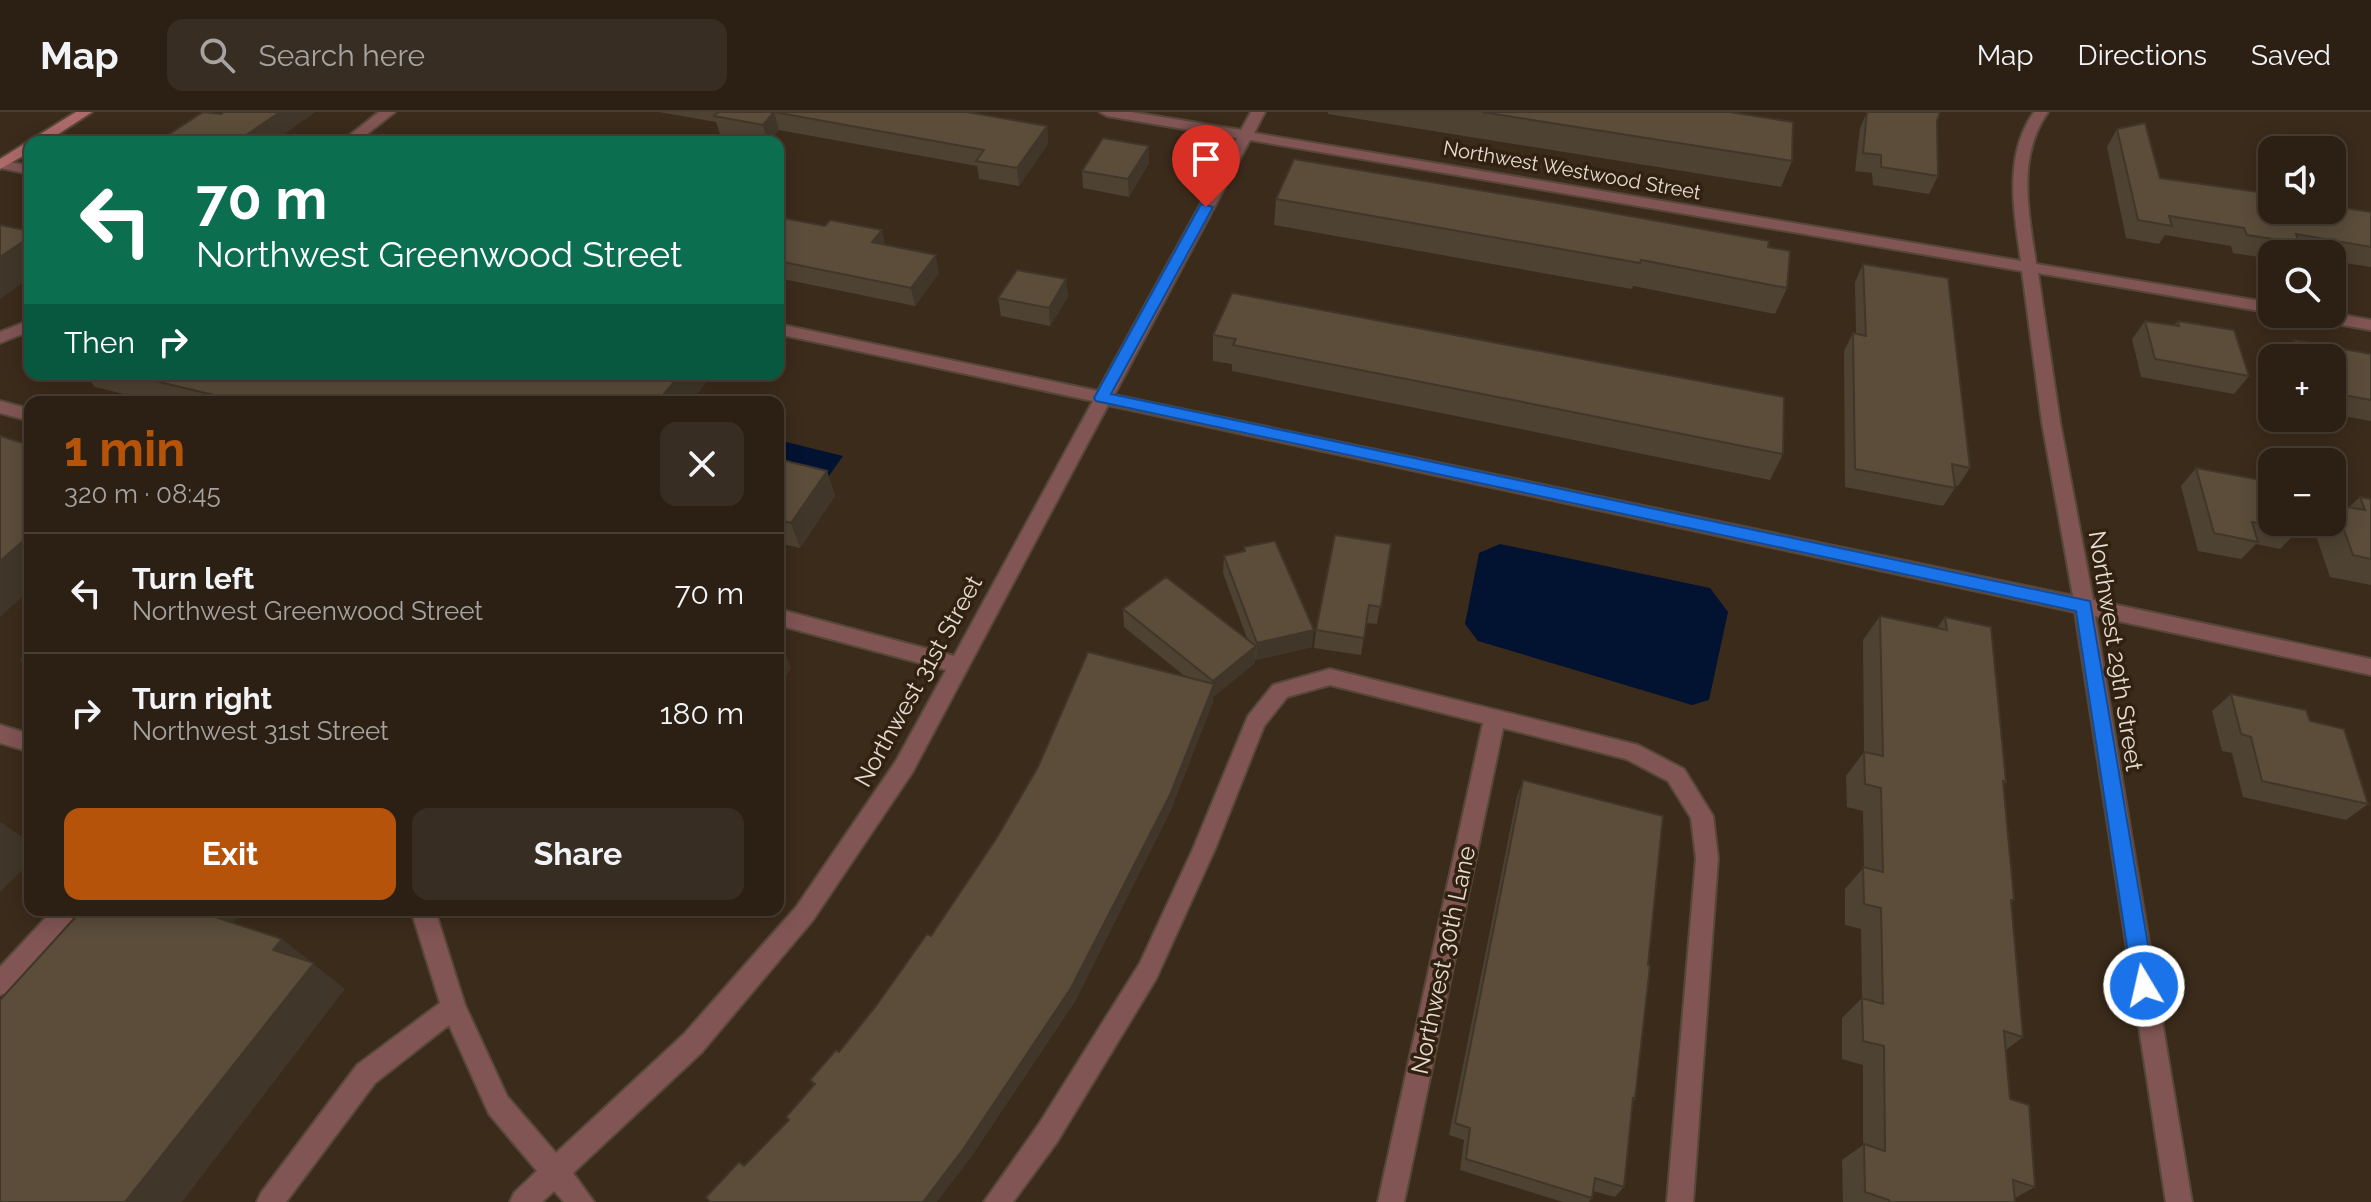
<!DOCTYPE html>
<html lang="en">
<head>
<meta charset="utf-8">
<style>
  body { margin:0; font-family:Raleway,sans-serif; background:#382d22; color:#f1f3f6; height:100vh; display:flex; flex-direction:column; font-size:30px; white-space:nowrap }
  * { box-sizing:border-box; margin:0 }
  p { font-size:26px; color:#a6a3a0 }
  .icon { flex:none; width:44px; height:44px; fill:none; stroke:currentColor; stroke-width:2; stroke-linecap:round; stroke-linejoin:round }
  .map { position:relative; flex:1; overflow:hidden }
  .panel { position:absolute; left:24px; top:284px; width:760px; height:520px; display:flex; flex-direction:column; background:#2c2014; border-radius:16px; box-shadow:0 4px 20px #0003,0 0 0 2px #483e34 }
  .panel>* { flex:none }
  .banner { position:absolute; left:24px; top:24px; width:760px; height:244px; border-radius:16px; box-shadow:0 4px 20px #0003,0 0 0 2px #483e34; background:#0b6e4f; color:#fff; overflow:hidden }
  .controls { position:absolute; left:2258px; top:24px; display:grid; gap:16px }
  .controls a { display:grid; place-items:center; width:88px; height:88px; border-radius:16px; background:#2c2014; box-shadow:0 4px 20px #0003,0 0 0 2px #483e34; font-size:40px }
  .pin { position:absolute; display:grid; place-items:center; width:68px; height:68px; color:#fff; margin:-82px -34px; border-radius:50% 50% 50% 0; rotate:-45deg; box-shadow:0 0 8px #0007 }
  .pin .icon { rotate:45deg }
  .me { position:absolute; width:88px; margin:-44px; rotate:351deg; stroke-linejoin:round; filter:drop-shadow(0 0 6px #0008) }
  .turn { display:flex; align-items:center; gap:28px; height:168px; padding:0 40px; font-size:36px }
  .turn .icon { width:104px; height:104px; stroke-width:2.5 }
  .turn b { display:block; font-size:56px; line-height:68px }
  .then { display:flex; align-items:center; height:76px; padding:0 40px; background:#0003; gap:16px; font-size:30px }
  .round { display:grid; place-items:center; flex:none; width:84px; height:84px; border-radius:16px; background:#382d22 }
  .overview { display:flex; align-items:center; justify-content:space-between; height:136px; padding:0 40px }
  h1 { font-size:48px; font-weight:700; line-height:60px; color:#b45309 }
  .action { display:flex; gap:16px; margin-top:auto; padding:16px 40px }
  .action a { flex:1; height:92px; border-radius:16px; background:#b45309; color:#fff; font-size:32px; font-weight:700; line-height:92px; text-align:center }
  .action a+a { background:#382d22; color:#f1f3f6 }
  ul { padding:0; list-style:none }
  li { display:flex; align-items:center; gap:24px; height:120px; padding:0 40px; border-top:2px solid #483e34 }
  li div { flex:1 }
  li b { display:block; font-size:30px }
  li em { font-style:normal }
  header { display:flex; align-items:center; gap:48px; box-sizing:border-box; height:112px; padding:0 40px; background:#2c2014; border-bottom:2px solid #483e34 }
  header strong { font-size:38px }
  nav { display:flex; gap:44px; margin-inline-start:auto; font-size:28px }
  .search { width:560px; height:72px; background:#382d22; display:flex; align-items:center; gap:20px; box-sizing:border-box; padding:0 28px; border-radius:16px; color:#a6a3a0; font-size:30px }
  .map>svg:first-child { display:block }
</style>
</head>
<body>
<header>
<strong>Map</strong>
<div class="search"><svg class="icon" aria-label="search" viewBox="0 0 24 24"><circle cx="10" cy="10" r="6"/><path d="M15 15l6 6"/></svg>Search here</div>
<nav><a>Map</a><a>Directions</a><a>Saved</a></nav>
</header>
<div class="map">
<svg width="2371" height="1090" viewBox="0 0 2371 1090">
  <rect width="100%" height="100%" fill="#3b2b1b"/>
  <!-- water -->
  <path fill="#021231" d="M 778,328 L 843,344 L 826,368 L 778,357 Z
    M 1500,432 L 1710,476 L 1728,500 L 1709,588 L 1692,593 L 1478,529 L 1465,512 L 1479,441 Z"/>
  <g fill="none" stroke-linecap="round" stroke-linejoin="round">
    <!-- street casing -->
    <g stroke="#564738" stroke-width="4">
      <path id="street" d="M 379,0 L 395,0 L 357,30 L 341,30 Z
        M 1100,0 L 1131,0 L 1241,18 L 1251,0 L 1265,0 L 1254,21 L 2021,149 C 2014,99 2003,44 2034,0 L 2048,0 C 2016,45 2029,101 2036,152 L 2272,191 L 2272,201 L 2038,161 L 2060,310 L 2093,488 L 2371,547 L 2371,563 L 2095,504 L 2192,1090 L 2166,1090 L 2075,500 L 1108,293 L 912,661 L 813,808 L 702,940 L 573,1061 L 594,1090 L 564,1090 L 554,1079 L 542,1090 L 510,1090 L 514,1081 L 537,1059 L 489,1002 L 449,913 L 375,971 L 286,1090 L 257,1090 L 261,1081 L 357,953 L 440,891 L 411,798 L 435,798 L 465,893 L 507,984 L 556,1041 L 684,922 L 797,794 L 896,649 L 946,558 L 778,513 L 778,497 L 954,544 L 1093,289 L 778,222 L 778,212 L 1098,279 L 1237,26 L 1107,4 ZM 1250,28 L 2022,159 L 2042,310 L 2073,484 L 1114,283 Z
        M 0,48 L 30,54 L 30,62 L 0,56 Z
        M 2332,201 L 2371,208 L 2371,218 L 2308,207 L 2300,202 Z
        M 30,208 L 30,219 L 0,231 L 0,220 Z
        M 0,289 L 30,297 L 30,309 L 0,301 Z
        M 1330,557 L 1638,633 L 1684,657 L 1713,704 L 1718,746 L 1693,1090 L 1667,1090 L 1696,746 L 1691,706 L 1668,669 L 1626,647 L 1503,616 L 1404,1090 L 1378,1090 L 1483,611 L 1330,573 L 1287,585 L 1264,614 L 1215,737 L 1156,867 L 1057,1030 L 1013,1090 L 984,1090 L 1039,1012 L 1140,851 L 1193,737 L 1248,604 L 1273,573 Z
        M 0,613 L 30,622 L 30,640 L 0,631 Z
        M 53,798 L 80,798 L 8,880 L 0,883 L 0,855 Z"/>
    </g>
    <!-- secondary casing -->
    <g stroke="#564738" stroke-width="4">
      <path id="secondary" d="M 76,0 L 92,0 L 46,30 L 30,30 L 30,40 L 0,57 L 0,47 Z"/>
    </g>
    <!-- street -->
    <use href="#street" fill="#805554" fill-rule="evenodd"/>
    <!-- secondary -->
    <use href="#secondary" fill="#ad6a69" fill-rule="evenodd"/>
  </g>
  <!-- wall -->
  <path fill="#4e4232" d="M 223,0 L 315,0 L 273,30 L 168,30 L 165,25 Z
    M 659,0 L 967,0 L 1047,14 L 1048,32 L 1019,74 L 979,67 L 977,54 L 779,18 L 768,30 L 766,30 L 720,22 L 716,10 Z
    M 1328,0 L 1730,0 L 1792,49 L 1781,75 L 1328,2 Z
    M 1867,0 L 1937,9 L 1938,64 L 1929,82 L 1873,73 L 1872,61 L 1855,59 L 1860,16 Z
    M 2117,17 L 2160,66 L 2272,98 L 2371,100 L 2371,155 L 2332,149 L 2332,142 L 2272,142 L 2272,147 L 2233,141 L 2231,134 L 2165,123 L 2159,132 L 2126,126 L 2107,35 Z
    M 1149,34 L 1149,51 L 1129,85 L 1083,76 L 1082,59 Z
    M 1276,87 L 1768,135 L 1787,176 L 1775,202 L 1633,174 L 1632,177 L 1274,113 Z
    M 778,105 L 885,133 L 939,161 L 915,194 L 778,166 Z
    M 1863,152 L 1970,356 L 1958,374 L 1954,373 L 1955,376 L 1943,394 L 1845,375 L 1844,239 L 1853,221 L 1856,222 L 1855,170 Z
    M 1066,167 L 1068,185 L 1050,214 L 1001,204 L 998,186 Z
    M 2145,209 L 2174,213 L 2178,209 L 2249,264 L 2234,282 L 2141,265 L 2132,227 Z
    M 1213,223 L 1783,342 L 1770,368 L 1506,314 L 1232,259 L 1232,252 L 1213,249 Z
    M 2294,228 L 2371,242 L 2371,309 L 2332,302 L 2332,246 L 2279,246 Z
    M 84,262 L 706,262 L 708,268 L 690,290 L 156,290 L 95,275 Z
    M 778,347 L 827,359 L 835,384 L 800,436 L 778,431 Z
    M 2196,356 L 2298,419 L 2280,437 L 2256,432 L 2241,447 L 2198,439 L 2181,374 Z
    M 2360,385 L 2371,387 L 2371,473 L 2330,465 L 2313,415 L 2318,410 L 2332,410 L 2332,396 L 2335,393 L 2349,395 Z
    M 1391,432 L 1377,512 L 1366,511 L 1361,543 L 1314,536 L 1316,518 Z
    M 1244,435 L 1312,535 L 1256,548 L 1255,546 L 1255,551 L 1213,585 L 1213,590 L 1170,700 L 1074,891 L 969,1048 L 744,1054 L 789,1009 L 786,1005 L 813,973 L 810,968 L 839,940 L 931,824 L 1187,566 L 1124,515 L 1123,497 L 1248,529 L 1223,461 L 1224,444 L 1244,440 Z
    M 1880,504 L 1937,516 L 1945,505 L 2006,670 L 2003,673 L 2014,788 L 2011,791 L 2023,925 L 2006,938 L 2010,987 L 2035,1075 L 2015,1086 L 2015,1090 L 1843,1090 L 1842,1048 L 1863,1033 L 1863,953 L 1842,947 L 1842,906 L 1862,886 L 1861,817 L 1845,813 L 1845,777 L 1864,755 L 1863,699 L 1847,695 L 1846,664 L 1864,640 L 1863,528 Z
    M 2231,582 L 2310,609 L 2368,692 L 2346,708 L 2243,685 L 2232,641 L 2222,639 L 2212,599 Z
    M 1523,668 L 1635,987 L 1632,990 L 1624,1075 L 1615,1085 L 1593,1079 L 1592,1086 L 1589,1090 L 1563,1090 L 1460,1058 L 1464,1028 L 1449,1023 L 1517,684 Z"/>
  <!-- shaded-wall -->
  <path fill="#403629" d="M 280,0 L 315,0 L 273,30 L 236,30 Z
    M 774,0 L 779,18 L 767,30 L 763,13 Z
    M 1047,14 L 1048,32 L 1019,74 L 1017,56 Z
    M 1149,34 L 1149,51 L 1129,85 L 1128,67 Z
    M 882,118 L 886,136 L 872,130 Z
    M 30,125 L 30,166 L 0,187 L 0,145 Z
    M 936,143 L 939,161 L 915,194 L 911,176 Z
    M 1066,167 L 1068,185 L 1050,214 L 1049,196 Z
    M 681,262 L 706,262 L 708,268 L 690,290 L 657,290 Z
    M 827,359 L 835,384 L 800,436 L 791,411 Z
    M 30,423 L 30,478 L 0,505 L 0,449 Z
    M 1314,518 L 1312,535 L 1256,548 L 1257,531 Z
    M 781,531 L 791,556 L 778,576 L 778,535 Z
    M 1256,534 L 1255,551 L 1213,585 L 1213,590 L 1170,700 L 1074,891 L 969,1048 L 937,1090 L 923,1090 L 1213,574 L 1213,569 Z
    M 1,710 L 30,731 L 30,750 L 0,780 L 0,711 Z
    M 191,798 L 235,798 L 240,802 L 223,823 Z
    M 282,827 L 345,877 L 182,1090 L 125,1090 L 273,838 Z"/>
  <!-- building -->
  <path fill="#5b4d3a" stroke="#403629" stroke-width="2" d="M 203,0 L 221,2 L 223,0 L 280,0 L 236,30 L 188,30 L 165,25 Z
    M 718,0 L 967,0 L 1047,14 L 1017,56 L 976,49 L 984,38 L 774,0 L 763,13 L 714,4 Z
    M 1482,0 L 1730,0 L 1793,10 L 1792,49 Z
    M 1867,0 L 1940,0 L 1937,9 L 1938,64 L 1881,55 L 1881,43 L 1863,41 Z
    M 2145,11 L 2160,66 L 2272,82 L 2272,98 L 2332,98 L 2332,94 L 2371,100 L 2371,135 L 2296,122 L 2299,131 L 2247,123 L 2244,116 L 2169,104 L 2172,114 L 2138,108 L 2117,17 Z
    M 1103,26 L 1149,34 L 1128,67 L 1082,59 Z
    M 1294,47 L 1574,94 L 1769,129 L 1768,135 L 1790,139 L 1787,176 L 1641,148 L 1640,151 L 1276,87 Z
    M 778,105 L 825,114 L 830,108 L 882,118 L 872,130 L 936,143 L 911,176 L 778,149 Z
    M 0,113 L 30,119 L 30,125 L 0,145 Z
    M 1863,152 L 1948,166 L 1970,356 L 1952,352 L 1955,376 L 1855,357 L 1853,221 L 1866,224 Z
    M 1017,158 L 1066,167 L 1049,196 L 998,186 Z
    M 1232,181 L 1784,285 L 1783,342 L 1513,288 L 1233,233 L 1236,227 L 1213,223 Z
    M 2145,209 L 2179,214 L 2178,209 L 2234,218 L 2249,264 L 2155,247 Z
    M 2294,228 L 2371,242 L 2371,288 L 2332,281 L 2332,246 L 2301,246 Z
    M 126,262 L 681,262 L 657,290 L 243,290 Z
    M 0,324 L 30,333 L 30,423 L 0,449 Z
    M 778,347 L 827,359 L 791,411 L 778,407 Z
    M 2196,356 L 2272,370 L 2272,410 L 2295,410 L 2298,419 L 2252,410 L 2258,430 L 2214,421 Z
    M 2360,385 L 2371,387 L 2371,447 L 2353,443 L 2335,393 L 2365,398 Z
    M 1335,423 L 1391,432 L 1381,495 L 1369,493 L 1364,526 L 1316,518 Z
    M 1275,429 L 1314,518 L 1257,531 L 1224,444 L 1245,439 L 1244,435 Z
    M 1166,465 L 1256,534 L 1213,569 L 1123,497 Z
    M 1880,504 L 1947,518 L 1945,505 L 1991,515 L 2006,670 L 2003,669 L 2014,788 L 2011,788 L 2023,925 L 2004,919 L 2010,987 L 2029,993 L 2035,1075 L 2013,1068 L 2015,1090 L 1889,1090 L 1889,1088 L 1865,1080 L 1864,1032 L 1885,1039 L 1884,934 L 1863,929 L 1862,886 L 1883,892 L 1881,796 L 1864,792 L 1863,755 L 1883,760 L 1881,676 L 1865,672 L 1864,640 L 1883,644 Z
    M 30,539 L 30,550 L 21,548 Z
    M 1088,540 L 1214,572 L 1170,683 L 1071,876 L 964,1036 L 923,1090 L 710,1090 L 706,1085 L 739,1050 L 744,1054 L 789,1008 L 786,1005 L 815,972 L 810,968 L 836,938 L 839,940 L 876,894 L 927,822 L 931,824 L 996,727 L 1038,655 Z
    M 2231,582 L 2306,598 L 2310,609 L 2344,617 L 2368,692 L 2262,669 L 2251,625 L 2241,622 Z
    M 1523,668 L 1663,704 L 1648,853 L 1650,854 L 1635,987 L 1633,986 L 1624,1075 L 1595,1066 L 1592,1086 L 1466,1047 L 1470,1016 L 1455,1011 Z
    M 82,798 L 194,798 L 282,827 L 273,838 L 314,851 L 125,1090 L 0,1090 L 0,888 Z"/>
  <!-- route -->
  <path fill="#1a73e8" stroke="#114b97" stroke-width="2" d="M 1201,92 L 1213,95 L 1111,282 L 2090,489 L 2155,874 L 2152,882 L 2144,885 L 2137,882 L 2133,874 L 2076,499 L 1096,289 L 1094,286 Z"/>
  <g text-anchor="middle" dominant-baseline="central" stroke-width="7" stroke-linejoin="round" paint-order="stroke">
    <!-- far-street labels -->
    <g font-size="20" fill="#e6dbd1" stroke="#302111">
      <text transform="translate(1572 58) rotate(10)">Northwest Westwood Street</text>
    </g>
    <!-- street labels -->
    <g font-size="24" fill="#e6dbd1" stroke="#302111">
      <text transform="translate(2116 539) rotate(81)">Northwest 29th Street</text>
      <text transform="translate(918 569) rotate(-61)">Northwest 31st Street</text>
      <text transform="translate(1443 848) rotate(-78)">Northwest 30th Lane</text>
    </g>
  </g>
</svg>
<div class="controls">
<a><svg class="icon" aria-label="sound" viewBox="0 0 24 24"><path d="M4 9h4l5-4v14l-5-4H4zM17 9q2 3 0 6"/></svg></a>
<a><svg class="icon" aria-label="search" viewBox="0 0 24 24"><circle cx="10" cy="10" r="6"/><path d="M15 15l6 6"/></svg></a>
<a>+</a>
<a>−</a>
</div>
<div class="pin" style="left:1206px;top:95px;background:#d93025"><svg class="icon" aria-label="arrive" viewBox="0 0 24 24"><path d="M6 21V4h12l-3 4 3 4H6"/></svg></div>
<svg class="me" style="left:2144px;top:874px" viewBox="-20 -20 40 40"><circle r="17" fill="#1a73e8" stroke="#fff" stroke-width="3"/><path d="M0-11L8 9 0 5-8 9z" fill="#fff"/></svg>
<div class="banner">
<div class="turn"><svg class="icon" aria-label="left" viewBox="0 0 24 24"><path d="M17 20v-9H6M10 6l-5 5 5 5"/></svg><div><b>70 m</b>Northwest Greenwood Street</div></div>
<div class="then">Then<svg class="icon" aria-label="right" viewBox="0 0 24 24"><path d="M7 20v-9h11M14 6l5 5-5 5"/></svg></div>
</div>
<section class="panel">
<div class="overview"><div><h1>1 min</h1><p>320 m · 08:45</p></div><a class="round"><svg class="icon" aria-label="close" viewBox="0 0 24 24"><path d="M6 6l12 12M18 6L6 18"/></svg></a></div>
<ul>
<li><svg class="icon" aria-label="left" viewBox="0 0 24 24"><path d="M17 20v-9H6M10 6l-5 5 5 5"/></svg><div><b>Turn left</b><p>Northwest Greenwood Street</p></div><em>70 m</em></li>
<li><svg class="icon" aria-label="right" viewBox="0 0 24 24"><path d="M7 20v-9h11M14 6l5 5-5 5"/></svg><div><b>Turn right</b><p>Northwest 31st Street</p></div><em>180 m</em></li>
</ul>
<div class="action"><a>Exit</a><a>Share</a></div>
</section>
</div>
</body>
</html>
